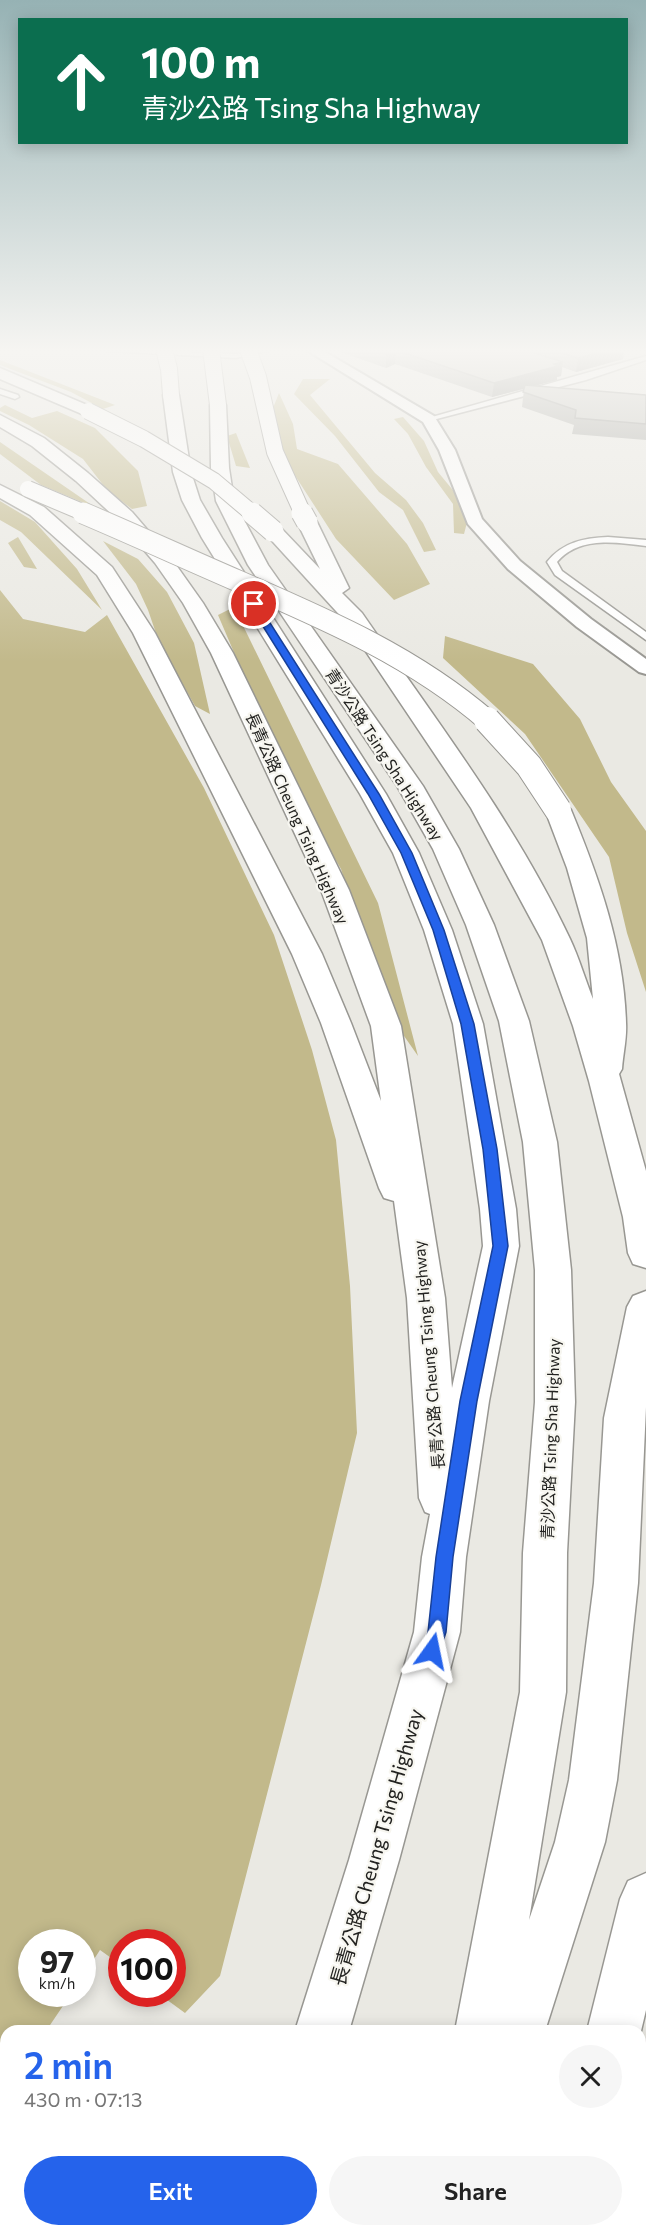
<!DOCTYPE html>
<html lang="en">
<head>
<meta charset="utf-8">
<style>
  body { margin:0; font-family:Commissioner,"Noto Sans TC",sans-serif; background:#f6f6f6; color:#222; height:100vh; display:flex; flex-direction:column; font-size:22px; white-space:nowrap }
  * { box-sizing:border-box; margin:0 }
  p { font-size:20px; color:#767676 }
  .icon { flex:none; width:33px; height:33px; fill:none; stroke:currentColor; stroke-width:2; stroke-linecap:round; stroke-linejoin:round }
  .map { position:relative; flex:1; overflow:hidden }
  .panel { position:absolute; left:0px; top:2025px; width:646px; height:212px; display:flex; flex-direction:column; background:#fff; border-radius:18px 18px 0 0; box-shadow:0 3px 15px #0003 }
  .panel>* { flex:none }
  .top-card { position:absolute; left:18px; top:18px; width:610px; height:126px; border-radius:0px; box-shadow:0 3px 15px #0003; background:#0b6e4f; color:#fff; overflow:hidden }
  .speed { position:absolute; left:18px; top:1929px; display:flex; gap:12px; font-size:30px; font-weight:700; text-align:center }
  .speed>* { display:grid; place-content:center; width:78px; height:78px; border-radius:50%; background:#fff; box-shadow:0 3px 15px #0003; line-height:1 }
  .speed small { font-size:15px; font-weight:400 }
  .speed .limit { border:9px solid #d22; background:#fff; color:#111 }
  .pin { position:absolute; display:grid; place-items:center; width:51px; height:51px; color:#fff; margin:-26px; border:3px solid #fff; border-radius:50%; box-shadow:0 2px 6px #0007 }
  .me { position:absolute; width:66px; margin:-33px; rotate:12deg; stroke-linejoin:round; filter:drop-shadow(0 0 4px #0008) }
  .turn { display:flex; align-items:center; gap:21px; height:126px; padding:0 24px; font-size:27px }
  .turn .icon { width:78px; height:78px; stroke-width:2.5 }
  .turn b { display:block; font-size:42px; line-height:51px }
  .round { display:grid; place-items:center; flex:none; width:63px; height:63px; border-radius:32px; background:#f6f6f6 }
  .head { display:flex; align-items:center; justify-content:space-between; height:102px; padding:0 24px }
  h1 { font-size:36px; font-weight:600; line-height:45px; color:#2563eb }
  .action { display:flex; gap:12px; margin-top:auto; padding:12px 24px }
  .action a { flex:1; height:69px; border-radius:36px; background:#2563eb; color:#fff; font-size:24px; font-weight:600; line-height:69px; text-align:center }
  .action a+a { background:#f6f6f6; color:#222 }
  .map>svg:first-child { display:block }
</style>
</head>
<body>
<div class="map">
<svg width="646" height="2236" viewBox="0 0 646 2236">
  <rect width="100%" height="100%" fill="#eae9e3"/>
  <!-- green -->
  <path fill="#c2b98b" d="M 0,360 L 115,405 L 103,409 L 71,392 L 0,365 Z
    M 303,379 L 330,379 L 310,395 L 375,473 L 406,500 L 423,523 L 436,550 L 424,552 L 403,510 L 379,492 L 335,436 L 294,394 Z
    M 279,393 L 293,424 L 297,449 L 338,464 L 407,544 L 430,584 L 394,600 L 336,539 L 283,457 L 269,418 Z
    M 5,405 L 32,418 L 57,411 L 95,428 L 138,471 L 147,506 L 132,509 L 107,490 L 83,459 L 29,425 L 0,411 L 0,408 Z
    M 403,417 L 424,441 L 438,472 L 470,511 L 464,534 L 454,533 L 453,504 L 426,467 L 408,434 L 394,419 Z
    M 236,433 L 250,468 L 236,466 L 227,436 Z
    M 0,442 L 96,508 L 41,485 L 0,454 Z
    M 0,501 L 35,522 L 77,569 L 102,610 L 21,532 L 0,520 Z
    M 18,537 L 37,569 L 24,567 L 8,543 Z
    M 103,541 L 138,559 L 167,592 L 194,643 L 210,714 L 195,706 L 159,642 L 148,610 L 136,584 Z
    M 0,590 L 23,619 L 85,632 L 107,615 L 204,788 L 274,935 L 312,1050 L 336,1140 L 350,1286 L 357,1433 L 321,1585 L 220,1976 L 185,2013 L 159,1994 L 172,1994 L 172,1942 L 122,1942 L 121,1965 L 100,1950 L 83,1976 L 82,1942 L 32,1942 L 32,1994 L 71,1994 L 46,2031 L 6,2031 L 6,2092 L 0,2095 Z
    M 234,607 L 378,903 L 418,1056 L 388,1013 L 341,869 L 288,779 L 218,615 Z
    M 445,636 L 533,664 L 580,719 L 611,782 L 646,831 L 646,992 L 627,933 L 609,857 L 525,734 L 443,658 Z"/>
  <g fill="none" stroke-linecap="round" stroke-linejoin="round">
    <!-- service casing -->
    <g stroke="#989792" stroke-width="3">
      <path id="service" d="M 104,349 L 236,354 L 276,349 L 236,358 L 107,351 Z
        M 646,356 L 646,360 L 586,380 L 429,421 L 425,419 Z
        M 0,389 L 18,395 L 19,397 L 15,399 L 0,394 Z
        M 608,537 L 646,540 L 646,546 C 615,542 579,536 557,562 L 562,571 L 646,632 L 646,640 L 555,575 L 547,562 C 563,542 584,538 608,537 Z"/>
    </g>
    <!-- minor casing -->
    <g stroke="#989792" stroke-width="4">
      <path id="minor" d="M 305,349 L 320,349 L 434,416 L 455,450 L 482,519 L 520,561 L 591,619 L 646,659 L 646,674 L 639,672 L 577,627 L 508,569 L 468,524 L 439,450 L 423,422 Z"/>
    </g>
    <!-- motorway casing -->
    <g stroke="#989792" stroke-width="3">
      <path id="motorway" d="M 0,368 L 94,408 L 96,411 L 94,414 L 82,414 L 0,379 Z
        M 171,390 L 179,395 L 191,472 L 200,500 L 222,538 L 386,794 L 419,853 L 452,930 L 483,1024 L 516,1209 L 519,1246 L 489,1401 L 466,1557 L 460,1632 L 399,1860 L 349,2031 L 295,2031 L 349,1860 L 414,1632 L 422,1557 L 430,1514 L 425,1512 L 419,1498 L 407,1298 L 394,1201 L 384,1198 L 379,1188 L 321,1023 L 292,954 L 133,633 L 97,575 L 30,515 L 0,498 L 0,485 L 44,507 L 112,567 L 155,633 L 322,954 L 351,1023 L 381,1101 L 371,1026 L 321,890 L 211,653 L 183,603 L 155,563 L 118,520 L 76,481 L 32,446 L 0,427 L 0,415 L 44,438 L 88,473 L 132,512 L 169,555 L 203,603 L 233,653 L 349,890 L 401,1026 L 445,1298 L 452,1388 L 483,1246 L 480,1209 L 453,1024 L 424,930 L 393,853 L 360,794 L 202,538 L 182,500 L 173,472 L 163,395 Z
        M 218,400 L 226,405 L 229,468 L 234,501 L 268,565 L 423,786 L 459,849 L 494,925 L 529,1021 L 557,1142 L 571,1270 L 575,1402 L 567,1553 L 566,1692 L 529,1920 L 555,1842 L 569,1780 L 594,1583 L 604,1418 L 627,1307 L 633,1296 L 646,1291 L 646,1407 L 638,1583 L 617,1780 L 605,1842 L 545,2031 L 455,2031 L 520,1692 L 523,1553 L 535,1402 L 535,1270 L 523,1142 L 499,1021 L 466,925 L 433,849 L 397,786 L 248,565 L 216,501 L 211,468 L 210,405 Z
        M 307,516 L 314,518 L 317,522 L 349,588 L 342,593 L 362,613 C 435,719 515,822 570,939 C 579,958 585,979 593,999 L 587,938 L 567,868 L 545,810 L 549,805 L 558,802 L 567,805 L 571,810 C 599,878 624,948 626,1023 C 627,1038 623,1054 622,1069 L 619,1074 L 646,1171 L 646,1268 L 633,1264 L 628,1253 L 623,1217 L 589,1081 L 573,1026 L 542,940 L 471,808 L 346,622 L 263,531 L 266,527 L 280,527 L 320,569 L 297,522 L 300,518 Z
        M 646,1873 L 646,2010 L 641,2031 L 587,2031 L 620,1899 L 628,1881 Z
        M 221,2230 L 280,2230 L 279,2236 L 219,2236 Z
        M 409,2230 L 468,2230 L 467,2236 L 407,2236 Z
        M 536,2230 L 595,2230 L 595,2236 L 535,2236 Z"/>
    </g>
    <!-- service -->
    <use href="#service" fill="#fff" fill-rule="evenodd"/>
    <!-- minor -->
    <use href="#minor" fill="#fff" fill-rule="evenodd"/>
    <!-- motorway -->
    <use href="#motorway" fill="#fff" fill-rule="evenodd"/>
    <!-- motorway-bridge-far2 casing -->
    <g stroke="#989792" stroke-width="18" stroke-linecap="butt">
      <path id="motorway-bridge-far2" d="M 164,349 L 169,369 L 171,395
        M 211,349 L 218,405
        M 248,349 L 258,377 L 275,452 L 303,514
        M 88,411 L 144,439 L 214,481 L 253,514
        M 28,489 L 87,514"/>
    </g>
    <!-- motorway-bridge-far1 casing -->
    <g stroke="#989792" stroke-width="23" stroke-linecap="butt">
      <path id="motorway-bridge-far1" d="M 83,513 C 135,535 187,559 238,581 C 328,620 414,657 488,721
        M 252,513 L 273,531
        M 302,513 L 307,522"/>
    </g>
    <!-- motorway-bridge casing -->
    <g stroke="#989792" stroke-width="28" stroke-linecap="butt">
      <path id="motorway-bridge" d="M 487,720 L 529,766 L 558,810"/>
    </g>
    <!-- motorway-bridge-far2 -->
    <use href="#motorway-bridge-far2" stroke="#fff" stroke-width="16"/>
    <!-- motorway-bridge-far1 -->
    <use href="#motorway-bridge-far1" stroke="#fff" stroke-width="21"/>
    <!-- motorway-bridge -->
    <use href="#motorway-bridge" stroke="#fff" stroke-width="26"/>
  </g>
  <!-- wall -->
  <path fill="#a4a49f" d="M 338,349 L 624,349 L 623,359 L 576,372 L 562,367 L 561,376 L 557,377 L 557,380 L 534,386 L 646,395 L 646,440 L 572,434 L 574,425 L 522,407 L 524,389 L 492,397 L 395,364 L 386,368 L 338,351 Z"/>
  <!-- shaded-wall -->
  <path fill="#868682" d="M 607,349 L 624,349 L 623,359 L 576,372 L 578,358 Z
    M 396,350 L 395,364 L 386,368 L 386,354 Z
    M 563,362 L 561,376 L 557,377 L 557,380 L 492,397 L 494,383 Z"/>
  <!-- building -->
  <path fill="#bfbfb9" stroke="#868682" stroke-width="1.5" d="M 372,349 L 522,349 L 563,362 L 554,364 L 558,366 L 494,383 L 396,350 L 386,354 Z
    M 548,349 L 612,349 L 578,358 Z
    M 525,385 L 646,395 L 646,424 L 575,418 L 576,410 L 523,392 Z"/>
  <!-- sky -->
  <linearGradient id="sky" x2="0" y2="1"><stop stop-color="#96b2b4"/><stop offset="0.53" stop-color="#f6f5f2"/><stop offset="1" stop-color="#f6f5f2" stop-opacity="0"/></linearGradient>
  <rect width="646" height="662" fill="url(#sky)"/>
  <!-- route -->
  <path fill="#2563eb" stroke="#184099" stroke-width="1.5" d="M 254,601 L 258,604 L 379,794 L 412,853 L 444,930 L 474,1024 L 497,1149 L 508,1246 L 477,1401 L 453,1557 L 446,1632 L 438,1657 L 432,1660 L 425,1657 L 422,1651 L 428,1632 L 436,1557 L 460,1401 L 493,1246 L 483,1149 L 461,1024 L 433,930 L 401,853 L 368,794 L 249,604 Z"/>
  <g text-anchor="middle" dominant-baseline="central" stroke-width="4.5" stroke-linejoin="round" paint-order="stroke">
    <!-- street labels -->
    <g font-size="16" fill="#232321" stroke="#f7f6f0">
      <text transform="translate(385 754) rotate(57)">青沙公路 Tsing Sha Highway</text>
      <text transform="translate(298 818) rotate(66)">長青公路 Cheung Tsing Highway</text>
      <text transform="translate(428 1355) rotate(-95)">長青公路 Cheung Tsing Highway</text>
      <text transform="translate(550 1439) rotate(-88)">青沙公路 Tsing Sha Highway</text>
    </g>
    <!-- near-street labels -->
    <g font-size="20" fill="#232321" stroke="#f7f6f0">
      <text transform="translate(376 1847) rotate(-74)">長青公路 Cheung Tsing Highway</text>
    </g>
  </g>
</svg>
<div class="speed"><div>97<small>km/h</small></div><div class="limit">100</div></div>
<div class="pin" style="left:254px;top:604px;background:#d93025"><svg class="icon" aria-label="arrive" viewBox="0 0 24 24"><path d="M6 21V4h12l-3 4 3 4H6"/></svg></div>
<svg class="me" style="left:432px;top:1651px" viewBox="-20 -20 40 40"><path d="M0-17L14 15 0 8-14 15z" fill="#2563eb" stroke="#fff" stroke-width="4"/></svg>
<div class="top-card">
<div class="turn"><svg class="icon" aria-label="ahead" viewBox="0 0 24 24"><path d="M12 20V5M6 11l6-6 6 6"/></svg><div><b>100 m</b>青沙公路 Tsing Sha Highway</div></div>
</div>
<section class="panel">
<div class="head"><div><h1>2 min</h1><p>430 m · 07:13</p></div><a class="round"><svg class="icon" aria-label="close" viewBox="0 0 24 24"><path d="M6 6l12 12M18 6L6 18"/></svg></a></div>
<div class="action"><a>Exit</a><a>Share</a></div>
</section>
</div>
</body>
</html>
